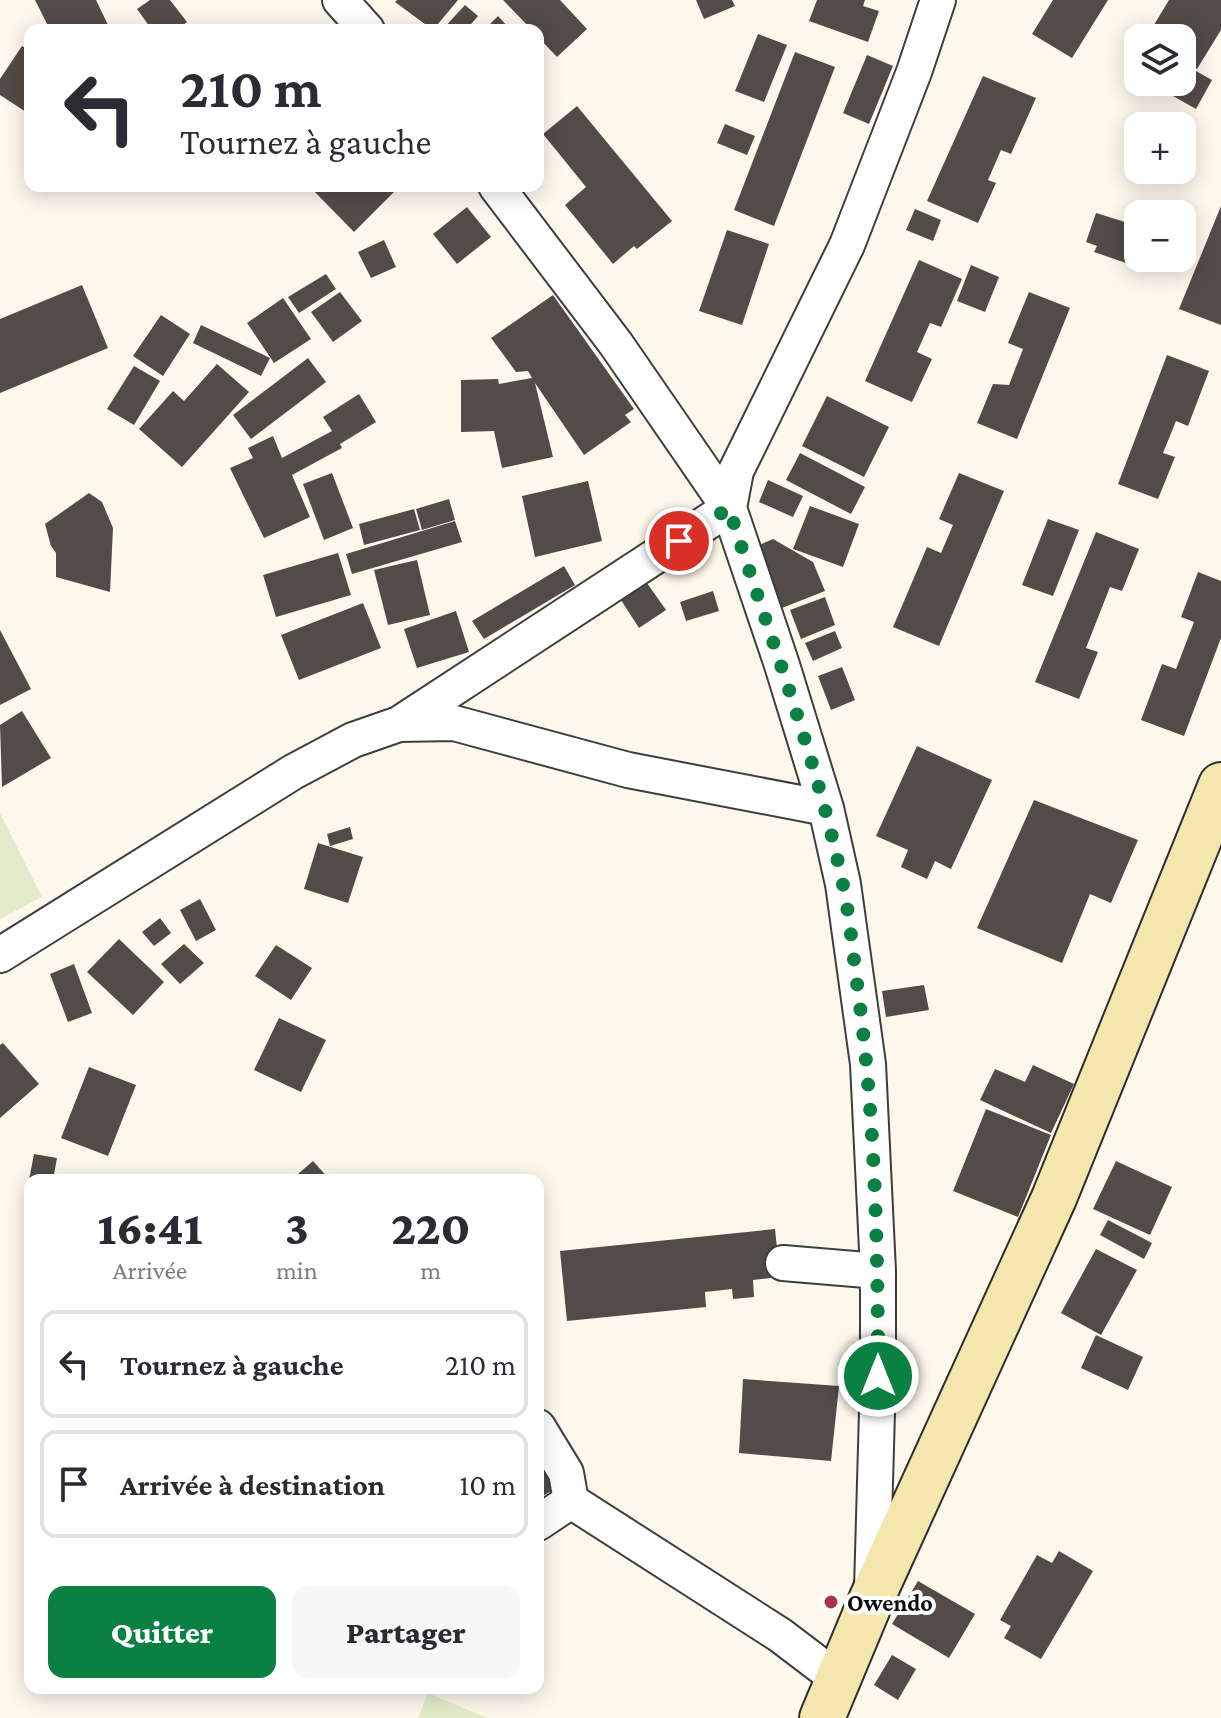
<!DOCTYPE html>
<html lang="fr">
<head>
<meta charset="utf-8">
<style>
  body { margin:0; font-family:"Crimson Pro",serif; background:#f7f7f7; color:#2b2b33; height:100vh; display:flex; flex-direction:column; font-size:30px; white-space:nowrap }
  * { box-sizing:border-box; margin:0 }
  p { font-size:26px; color:#7c7c81 }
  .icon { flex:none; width:44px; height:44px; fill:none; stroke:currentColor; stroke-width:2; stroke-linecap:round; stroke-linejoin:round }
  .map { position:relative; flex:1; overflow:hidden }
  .drawer { position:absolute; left:24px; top:1174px; width:520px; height:520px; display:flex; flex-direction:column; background:#fff; border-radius:16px; box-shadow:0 4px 20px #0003 }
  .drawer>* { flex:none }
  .hud { position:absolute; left:24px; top:24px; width:520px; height:168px; border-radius:16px; box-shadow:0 4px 20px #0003; background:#fff; color:#2b2b33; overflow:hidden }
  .controls { position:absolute; left:1124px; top:24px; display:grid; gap:16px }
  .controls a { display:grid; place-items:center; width:72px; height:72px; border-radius:16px; background:#fff; box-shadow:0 4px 20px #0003; font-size:40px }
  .pin { position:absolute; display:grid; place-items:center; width:68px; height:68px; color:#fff; margin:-34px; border:4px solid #fff; border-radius:50%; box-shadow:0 2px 8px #0007 }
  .me { position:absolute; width:88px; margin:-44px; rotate:0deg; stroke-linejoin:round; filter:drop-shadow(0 0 6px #0008) }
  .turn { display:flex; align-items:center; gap:28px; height:168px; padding:0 24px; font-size:36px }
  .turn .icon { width:104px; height:104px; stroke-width:2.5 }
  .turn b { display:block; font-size:56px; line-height:68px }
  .eta { display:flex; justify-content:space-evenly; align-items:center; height:136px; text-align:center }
  .eta b { font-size:48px; font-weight:800; line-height:56px }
  .cta { display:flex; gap:16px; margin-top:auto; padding:16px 24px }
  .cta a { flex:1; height:92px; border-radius:16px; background:#0b8043; color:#fff; font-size:32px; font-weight:800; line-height:92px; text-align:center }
  .cta a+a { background:#f7f7f7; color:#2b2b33 }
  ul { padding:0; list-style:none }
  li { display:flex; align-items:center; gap:24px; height:108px; margin:0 16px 12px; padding:0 8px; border:4px solid #e1e1e2; border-radius:16px }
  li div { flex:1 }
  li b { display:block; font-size:30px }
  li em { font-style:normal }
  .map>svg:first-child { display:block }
</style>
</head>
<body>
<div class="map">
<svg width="1221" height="1718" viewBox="0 0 1221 1718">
  <rect width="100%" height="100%" fill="#fdf8ec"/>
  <!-- pitch -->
  <path fill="#e3ebca" d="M 0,813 L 42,897 L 0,919 Z
    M 428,1693 L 487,1718 L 418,1718 Z"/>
  <!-- building -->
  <path fill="#524c49" d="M 35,0 L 96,0 L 109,27 L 103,30 L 50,30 Z
    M 150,0 L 170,0 L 187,22 L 176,30 L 152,30 L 137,9 Z
    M 397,0 L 458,0 L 433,30 L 395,2 Z
    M 503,0 L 560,0 L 587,29 L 557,57 L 538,37 L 538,30 L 532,30 Z
    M 696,0 L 732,0 L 735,6 L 704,19 Z
    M 817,0 L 865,0 L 863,6 L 879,11 L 868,42 L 809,21 Z
    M 1053,0 L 1108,0 L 1072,58 L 1032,34 Z
    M 1169,0 L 1221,0 L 1221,30 L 1197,69 L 1182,60 L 1182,38 L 1146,38 Z
    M 465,5 L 478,16 L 466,30 L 442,30 Z
    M 498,16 L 511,30 L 484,30 Z
    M 758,34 L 787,45 L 764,102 L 735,91 Z
    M 22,46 L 30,51 L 30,106 L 26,112 L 0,95 L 0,79 Z
    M 795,52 L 835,67 L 774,226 L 734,210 Z
    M 867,55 L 893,66 L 869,124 L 843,113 Z
    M 1189,67 L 1212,80 L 1196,109 L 1173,96 Z
    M 983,76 L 1036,98 L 1011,154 L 1001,150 L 988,180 L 996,183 L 978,223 L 927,201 Z
    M 1143,82 L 1176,82 L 1167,96 Z
    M 577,106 L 672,221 L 637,249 L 634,246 L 613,264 L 565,205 L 586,187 L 543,134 Z
    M 725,124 L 755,136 L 747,155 L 717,143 Z
    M 309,186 L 400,186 L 354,232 Z
    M 1221,206 L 1221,325 L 1179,309 Z
    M 467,207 L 491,237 L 457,264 L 433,234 Z
    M 915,209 L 941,220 L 933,241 L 906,230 Z
    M 1096,213 L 1138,226 L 1126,263 L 1094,252 L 1097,246 L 1086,242 Z
    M 727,230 L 769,244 L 742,325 L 699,311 Z
    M 384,240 L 396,267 L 371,278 L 358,252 Z
    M 919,260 L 962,279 L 941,327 L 930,323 L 917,352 L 932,359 L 912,402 L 865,381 Z
    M 971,265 L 999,277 L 985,312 L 957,301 Z
    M 326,274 L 336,289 L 299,313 L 288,297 Z
    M 82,285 L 108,348 L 0,393 L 0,319 Z
    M 340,292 L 362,321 L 333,342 L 311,312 Z
    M 1029,292 L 1070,308 L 1017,439 L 977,423 L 993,384 L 1009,385 L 1023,349 L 1008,343 Z
    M 553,295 L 634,409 L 625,415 L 631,422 L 584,455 L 535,383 L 553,457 L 502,468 L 494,431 L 461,432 L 461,380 L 498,379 L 499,384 L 532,378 L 528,371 L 516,372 L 491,338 Z
    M 283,298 L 311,339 L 274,363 L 247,323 Z
    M 161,315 L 190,334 L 163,376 L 133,356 Z
    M 201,325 L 270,358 L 261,376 L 193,343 Z
    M 1167,355 L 1209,371 L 1188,426 L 1176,421 L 1163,453 L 1175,457 L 1158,499 L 1118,484 Z
    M 308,358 L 326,382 L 251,439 L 233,415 Z
    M 217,364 L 249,392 L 182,467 L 139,429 L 173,391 L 184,401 Z
    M 134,366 L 160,381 L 134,425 L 107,409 Z
    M 359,394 L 376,422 L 340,444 L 342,448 L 292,475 L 310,517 L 264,538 L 230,468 L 253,458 L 248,448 L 273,436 L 282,458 L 332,431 L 323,417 Z
    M 827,396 L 889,427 L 864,477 L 802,446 Z
    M 800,453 L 865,487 L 851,514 L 786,480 Z
    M 332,473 L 353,528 L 324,540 L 303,484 Z
    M 959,473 L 1004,491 L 939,646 L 893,627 L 927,547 L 941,553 L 953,525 L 939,519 Z
    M 768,480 L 803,496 L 793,517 L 759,502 Z
    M 588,481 L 602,541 L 535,557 L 522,496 Z
    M 89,493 L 102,502 L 113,528 L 110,592 L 56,577 L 56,553 L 51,546 L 45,524 Z
    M 449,499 L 455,520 L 422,530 L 416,509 Z
    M 810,506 L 859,524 L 843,567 L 793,549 Z
    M 414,509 L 420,530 L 364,545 L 359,524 Z
    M 1048,519 L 1079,530 L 1053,596 L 1022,585 Z
    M 455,521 L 462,542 L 352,574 L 346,554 Z
    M 1096,532 L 1139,549 L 1122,591 L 1110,587 L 1086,648 L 1098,652 L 1079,699 L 1035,682 Z
    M 773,539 L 813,562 L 825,591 L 782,608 L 757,546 Z
    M 338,553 L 351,595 L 276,617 L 263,575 Z
    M 417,560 L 430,615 L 388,625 L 374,570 Z
    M 564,566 L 575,585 L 484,639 L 472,621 Z
    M 1198,572 L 1221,581 L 1221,638 L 1184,736 L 1141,720 L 1162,664 L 1176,669 L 1194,622 L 1181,617 Z
    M 647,583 L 666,610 L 639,628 L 621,600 Z
    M 713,591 L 719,611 L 686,621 L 680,602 Z
    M 825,597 L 835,625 L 801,639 L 790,610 Z
    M 363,603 L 381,648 L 299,680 L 281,635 Z
    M 456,611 L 469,652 L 417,668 L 404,629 Z
    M 0,630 L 31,689 L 0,705 Z
    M 835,631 L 842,648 L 813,661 L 805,643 Z
    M 842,667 L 855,700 L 831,710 L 818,676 Z
    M 22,711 L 51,758 L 2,787 L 0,725 Z
    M 917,746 L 992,780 L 951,869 L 935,861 L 927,879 L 901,867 L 908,850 L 876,836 Z
    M 1034,800 L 1138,840 L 1111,903 L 1090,894 L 1062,963 L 977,928 Z
    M 350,827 L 353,839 L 330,846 L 327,834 Z
    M 318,843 L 363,857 L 348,903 L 304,889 Z
    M 200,899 L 216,930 L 196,941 L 180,910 Z
    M 160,918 L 171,933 L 154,946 L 142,932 Z
    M 119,939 L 164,982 L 133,1015 L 87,972 Z
    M 184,944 L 204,963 L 180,984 L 161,964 Z
    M 276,945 L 312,968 L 291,1000 L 255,976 Z
    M 74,964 L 92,1013 L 68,1022 L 50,974 Z
    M 924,985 L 929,1010 L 886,1017 L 882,991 Z
    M 279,1018 L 326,1040 L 301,1092 L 254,1070 Z
    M 3,1043 L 39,1084 L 0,1118 L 0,1045 Z
    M 1033,1065 L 1074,1084 L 1051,1133 L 980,1100 L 995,1069 L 1025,1082 Z
    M 89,1067 L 136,1085 L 108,1156 L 61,1138 Z
    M 986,1109 L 1051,1135 L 1018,1217 L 953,1191 Z
    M 34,1154 L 57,1158 L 53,1180 L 29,1180 Z
    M 313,1161 L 330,1180 L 291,1180 Z
    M 1116,1161 L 1172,1187 L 1150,1235 L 1093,1209 Z
    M 1108,1220 L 1152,1243 L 1144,1259 L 1100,1235 Z
    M 775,1229 L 780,1277 L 753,1280 L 754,1297 L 733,1299 L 732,1289 L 705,1292 L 706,1307 L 567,1321 L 560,1251 Z
    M 1096,1249 L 1137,1270 L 1101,1335 L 1061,1313 Z
    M 1096,1335 L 1143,1357 L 1128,1390 L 1081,1368 Z
    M 743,1379 L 839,1386 L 831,1461 L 739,1453 Z
    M 538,1459 L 556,1488 L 538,1499 Z
    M 1059,1551 L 1093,1571 L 1041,1659 L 1004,1638 L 1011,1626 L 1000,1620 L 1037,1555 L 1052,1563 Z
    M 918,1581 L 975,1614 L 949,1658 L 892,1624 Z
    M 892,1655 L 916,1669 L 898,1700 L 874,1685 Z"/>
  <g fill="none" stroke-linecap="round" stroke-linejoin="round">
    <!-- street casing -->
    <g stroke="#3e3e3e" stroke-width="38">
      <path id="street" d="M 340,0 L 367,30
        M 399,724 L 729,508 L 616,344 L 496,186
        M 0,955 L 293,772 L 353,740 L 399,724 L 454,723 L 628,770 L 826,808
        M 783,1263 L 878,1271
        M 538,1427 L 566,1473 L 571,1501
        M 571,1501 L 780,1635 L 838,1679
        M 538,1523 L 571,1501
        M 872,1589 L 878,1376 L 878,1271 L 868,1064 L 843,884 L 826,808 L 782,665 L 729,508 L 736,471 L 847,245 L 914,72 L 938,0"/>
    </g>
    <!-- secondary casing -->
    <g stroke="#2d2d2d" stroke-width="48">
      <path id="secondary" d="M 822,1718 L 872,1598 L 1054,1198 L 1221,785"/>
    </g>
    <!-- street -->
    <use href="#street" stroke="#fff" stroke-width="34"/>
    <!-- secondary -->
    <use href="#secondary" stroke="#f5e6ae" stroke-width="44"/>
  </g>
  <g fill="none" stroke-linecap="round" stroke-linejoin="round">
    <!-- route -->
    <path stroke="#0b8043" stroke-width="14" stroke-dasharray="0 25.2" d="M 679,541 L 729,508 C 768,632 815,753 842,880 C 849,912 852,944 856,976 C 875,1111 878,1241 878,1376"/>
  </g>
  <!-- markers -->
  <circle fill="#aa3546" stroke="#fff" stroke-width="3" cx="831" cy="1602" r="8"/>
  <g text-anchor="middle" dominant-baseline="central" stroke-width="8" stroke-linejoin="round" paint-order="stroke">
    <!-- poi labels -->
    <g font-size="24" font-weight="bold" fill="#0b0b0b" stroke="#fff" text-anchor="start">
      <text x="847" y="1602">Owendo</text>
    </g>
  </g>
</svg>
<div class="controls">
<a><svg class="icon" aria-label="layers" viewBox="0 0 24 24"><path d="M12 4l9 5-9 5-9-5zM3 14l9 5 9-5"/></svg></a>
<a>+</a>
<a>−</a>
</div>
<div class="pin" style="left:679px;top:541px;background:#d93025"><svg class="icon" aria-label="arrive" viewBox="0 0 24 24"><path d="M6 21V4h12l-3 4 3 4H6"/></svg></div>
<svg class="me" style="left:878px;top:1376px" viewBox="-20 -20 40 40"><circle r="17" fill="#0b8043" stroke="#fff" stroke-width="3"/><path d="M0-11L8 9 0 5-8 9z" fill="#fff"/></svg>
<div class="hud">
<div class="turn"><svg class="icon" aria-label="left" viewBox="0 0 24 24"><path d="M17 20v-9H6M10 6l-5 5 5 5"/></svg><div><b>210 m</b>Tournez à gauche</div></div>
</div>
<section class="drawer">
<div class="eta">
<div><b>16:41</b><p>Arrivée</p></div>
<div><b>3</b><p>min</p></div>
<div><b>220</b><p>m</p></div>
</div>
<ul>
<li><svg class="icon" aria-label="left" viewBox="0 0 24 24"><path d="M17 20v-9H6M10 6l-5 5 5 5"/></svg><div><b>Tournez à gauche</b></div><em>210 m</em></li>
<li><svg class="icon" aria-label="arrive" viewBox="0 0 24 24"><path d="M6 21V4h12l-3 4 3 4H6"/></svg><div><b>Arrivée à destination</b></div><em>10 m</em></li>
</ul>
<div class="cta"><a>Quitter</a><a>Partager</a></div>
</section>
</div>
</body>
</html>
